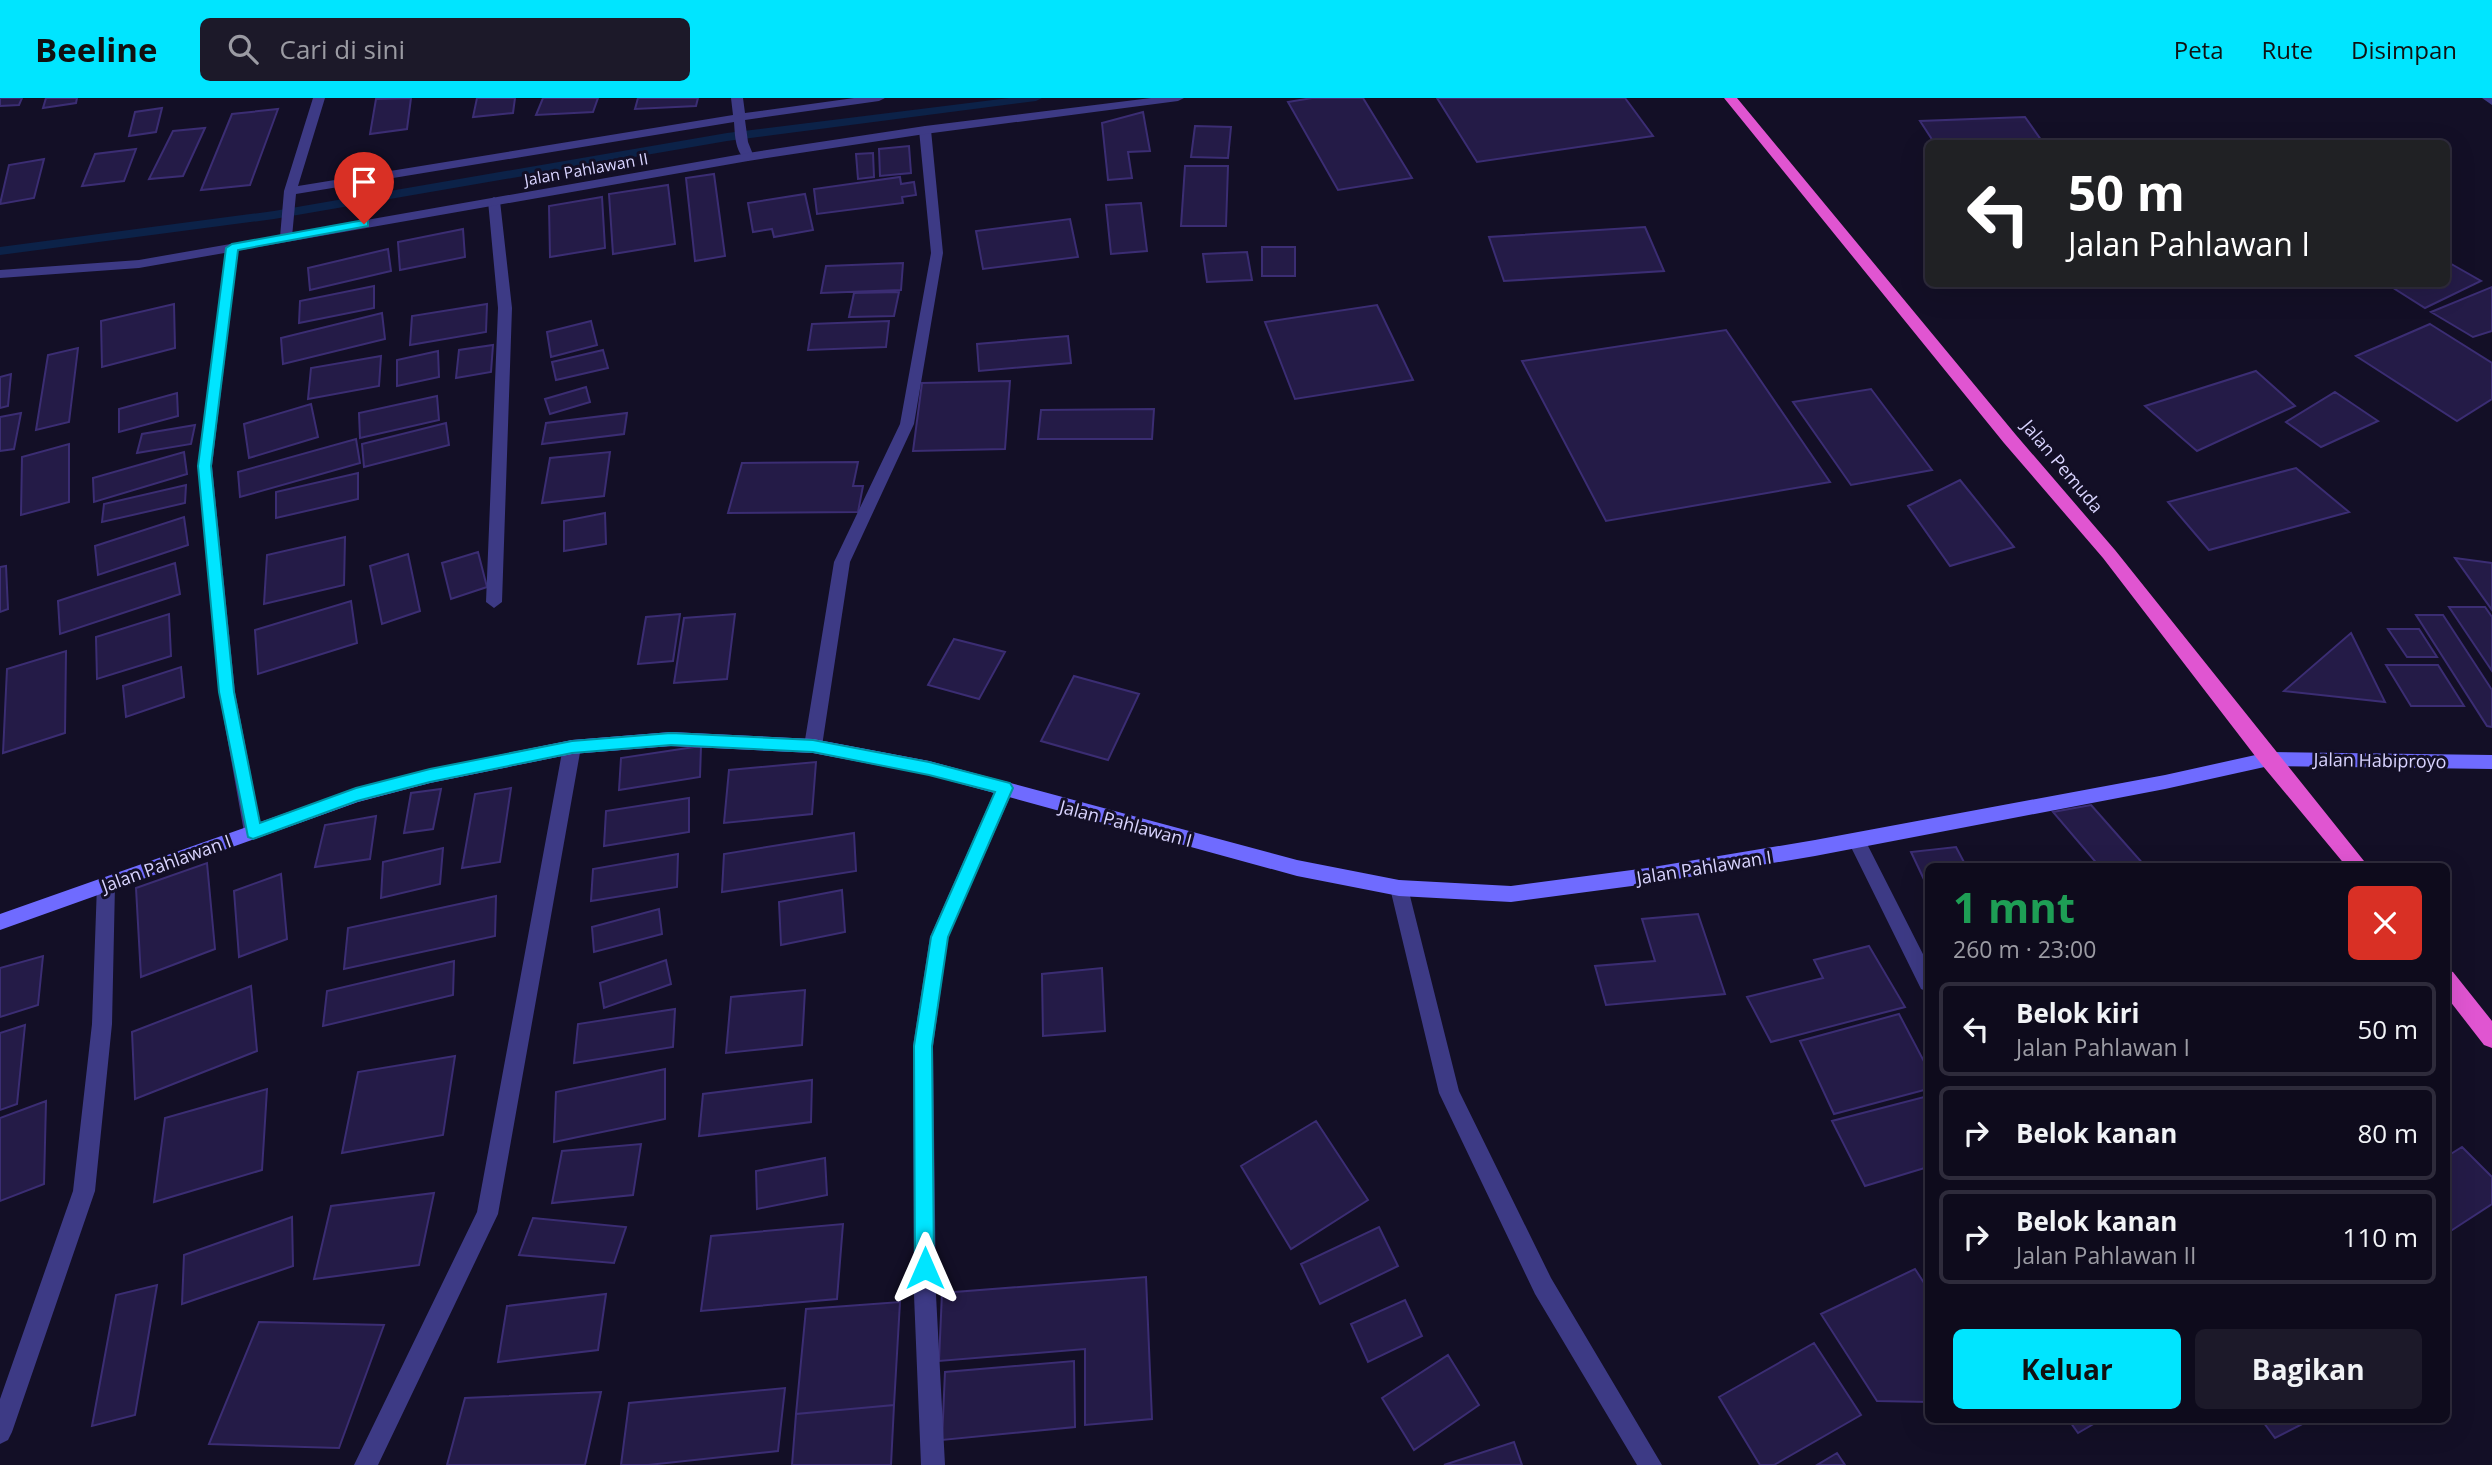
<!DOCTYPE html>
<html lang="id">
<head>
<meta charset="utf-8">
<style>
  body { margin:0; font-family:"Open Sans",sans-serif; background:#1c1929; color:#f1f3f6; height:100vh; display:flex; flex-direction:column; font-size:26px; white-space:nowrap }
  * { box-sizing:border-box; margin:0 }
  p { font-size:23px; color:#9b9ba3 }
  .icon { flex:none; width:38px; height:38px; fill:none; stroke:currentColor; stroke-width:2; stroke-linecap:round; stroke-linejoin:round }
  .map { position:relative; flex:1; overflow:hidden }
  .sheet { position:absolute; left:1925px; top:765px; width:525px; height:560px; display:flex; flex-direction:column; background:#0e0b1c; border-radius:10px; box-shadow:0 7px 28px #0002,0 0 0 2px #2e2b3b }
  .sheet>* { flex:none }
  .banner { position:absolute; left:1925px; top:42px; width:525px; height:147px; border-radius:10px; box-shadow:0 7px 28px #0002,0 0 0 2px #2e2b3b; background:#202124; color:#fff; overflow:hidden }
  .pin { position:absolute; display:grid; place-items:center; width:60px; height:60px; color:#fff; margin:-72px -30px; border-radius:50% 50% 50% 0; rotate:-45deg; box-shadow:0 0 7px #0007 }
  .pin .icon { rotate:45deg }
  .me { position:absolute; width:77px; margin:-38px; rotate:0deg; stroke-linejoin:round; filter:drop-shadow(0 0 5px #0008) }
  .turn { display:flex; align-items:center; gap:24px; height:147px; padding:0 28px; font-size:32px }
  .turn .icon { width:91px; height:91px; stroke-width:2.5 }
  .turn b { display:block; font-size:49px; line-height:60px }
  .round { display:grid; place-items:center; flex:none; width:74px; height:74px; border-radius:10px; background:#1c1929 }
  .overview { display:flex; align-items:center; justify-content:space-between; height:119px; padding:0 28px }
  h1 { font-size:42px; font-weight:700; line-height:52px; color:#1e9e55 }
  .action { display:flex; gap:14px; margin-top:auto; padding:14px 28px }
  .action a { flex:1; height:80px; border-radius:10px; background:#00e5ff; color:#111; font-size:28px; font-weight:700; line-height:80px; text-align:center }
  .action a+a { background:#1c1929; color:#f1f3f6 }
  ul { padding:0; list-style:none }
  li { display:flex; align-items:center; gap:21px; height:94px; margin:0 14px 10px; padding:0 14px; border:4px solid #2e2b3b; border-radius:10px }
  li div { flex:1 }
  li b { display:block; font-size:26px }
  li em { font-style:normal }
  header { display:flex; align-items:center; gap:42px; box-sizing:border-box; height:98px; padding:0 35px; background:#00e5ff; color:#111 }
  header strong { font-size:33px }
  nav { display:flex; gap:38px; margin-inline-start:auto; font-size:24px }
  .search { width:490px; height:63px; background:#1c1929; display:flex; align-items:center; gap:18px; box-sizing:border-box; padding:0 24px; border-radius:10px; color:#9b9ba3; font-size:26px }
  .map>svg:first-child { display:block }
</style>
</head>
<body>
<header>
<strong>Beeline</strong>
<div class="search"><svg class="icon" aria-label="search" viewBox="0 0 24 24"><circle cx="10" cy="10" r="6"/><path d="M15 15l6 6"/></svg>Cari di sini</div>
<nav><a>Peta</a><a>Rute</a><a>Disimpan</a></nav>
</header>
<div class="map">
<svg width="2492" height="1367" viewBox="0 0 2492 1367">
  <rect width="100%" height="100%" fill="#130f26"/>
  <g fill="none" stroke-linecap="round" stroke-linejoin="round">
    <!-- stream -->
    <path fill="#0c2248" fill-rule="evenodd" d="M 1009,0 L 1042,0 L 1036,3 L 727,43 L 274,121 L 0,157 L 0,149 L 274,113 L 727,35 Z"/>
  </g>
  <!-- building -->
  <path fill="#241b47" stroke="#3b2d73" stroke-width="2" d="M 0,0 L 22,0 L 19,7 L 0,8 Z
    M 46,0 L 77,0 L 76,5 L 43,10 Z
    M 411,0 L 407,31 L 370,36 L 376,1 Z
    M 477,0 L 515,0 L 513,15 L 473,19 Z
    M 543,0 L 598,0 L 593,14 L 536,17 Z
    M 638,0 L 698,0 L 696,8 L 635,11 Z
    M 1312,0 L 1363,0 L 1412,80 L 1338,92 L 1288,4 Z
    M 1437,0 L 1625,0 L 1653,38 L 1477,64 Z
    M 162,10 L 156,34 L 129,38 L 135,14 Z
    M 278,11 L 250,87 L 201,92 L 232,16 Z
    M 1143,14 L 1150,53 L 1128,54 L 1132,80 L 1108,82 L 1102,25 Z
    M 2025,19 L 2044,46 L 1935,46 L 1920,23 Z
    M 1195,28 L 1231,29 L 1228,60 L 1191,59 Z
    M 205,30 L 183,78 L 149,81 L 173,33 Z
    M 909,48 L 911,75 L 880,78 L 879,51 Z
    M 136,51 L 124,83 L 82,88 L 95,56 Z
    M 873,55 L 874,79 L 858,81 L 856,56 Z
    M 44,61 L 34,100 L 0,106 L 9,67 Z
    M 1185,68 L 1228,68 L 1226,128 L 1181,128 Z
    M 714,76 L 725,158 L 695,163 L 686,80 Z
    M 900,79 L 901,86 L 914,84 L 916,97 L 902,99 L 903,105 L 817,116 L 814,91 Z
    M 668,87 L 675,146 L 613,156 L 609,96 Z
    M 805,96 L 813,132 L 774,139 L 772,131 L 753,134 L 748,105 Z
    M 602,99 L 605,150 L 550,159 L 549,108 Z
    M 1141,105 L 1147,153 L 1111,156 L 1106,107 Z
    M 1070,121 L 1078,159 L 983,171 L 976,133 Z
    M 1645,129 L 1664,173 L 1504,183 L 1489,139 Z
    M 463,131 L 465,159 L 400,172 L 398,144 Z
    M 1262,149 L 1295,149 L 1295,178 L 1262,178 Z
    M 388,151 L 391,173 L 310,192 L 308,170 Z
    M 1247,154 L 1252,182 L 1207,184 L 1203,156 Z
    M 2446,163 L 2481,183 L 2425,210 L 2387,186 L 2446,186 Z
    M 903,165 L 901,192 L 821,195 L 826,168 Z
    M 374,188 L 374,210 L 299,225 L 300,203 Z
    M 2492,189 L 2492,233 L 2473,239 L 2431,214 Z
    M 899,194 L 894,218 L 849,219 L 854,195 Z
    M 174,206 L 175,250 L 102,269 L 101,223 Z
    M 487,206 L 486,234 L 410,247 L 412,218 Z
    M 1377,207 L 1413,282 L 1295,301 L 1265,224 Z
    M 382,215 L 385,241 L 283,266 L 281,240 Z
    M 591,223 L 597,247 L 551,259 L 547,234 Z
    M 889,223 L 886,249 L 808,252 L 812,226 Z
    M 2430,226 L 2492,265 L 2492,301 L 2457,323 L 2356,258 Z
    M 1726,232 L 1830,384 L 1606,423 L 1522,263 Z
    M 1068,238 L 1071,265 L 979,273 L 977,246 Z
    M 493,247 L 491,274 L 456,280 L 459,252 Z
    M 78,250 L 69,324 L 36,332 L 48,257 Z
    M 603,252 L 608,270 L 556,282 L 552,264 Z
    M 438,253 L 439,279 L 397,288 L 397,262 Z
    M 381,258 L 379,288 L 308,301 L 311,270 Z
    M 2256,273 L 2295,308 L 2197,353 L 2145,308 Z
    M 11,276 L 8,308 L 0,310 L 0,279 Z
    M 1010,283 L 1005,351 L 913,353 L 922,285 Z
    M 586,289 L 590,304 L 550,316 L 545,301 Z
    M 1871,291 L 1932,372 L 1851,387 L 1793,304 Z
    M 2335,294 L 2378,323 L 2321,349 L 2286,324 Z
    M 177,295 L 178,318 L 119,334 L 119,311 Z
    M 437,298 L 439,322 L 360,340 L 359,315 Z
    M 311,306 L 318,339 L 249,360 L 244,326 Z
    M 1154,311 L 1152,341 L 1038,341 L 1041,312 Z
    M 21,315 L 14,351 L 0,353 L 0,319 Z
    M 627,315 L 624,336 L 542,346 L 546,325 Z
    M 446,325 L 449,347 L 364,369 L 362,346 Z
    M 195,327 L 191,346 L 137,355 L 142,336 Z
    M 356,341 L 360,365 L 240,399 L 238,374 Z
    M 69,346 L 69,404 L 21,417 L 22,359 Z
    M 184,354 L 187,376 L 94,404 L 93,380 Z
    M 610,354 L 604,398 L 542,405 L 550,360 Z
    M 858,364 L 853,388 L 863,388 L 858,414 L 728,415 L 742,365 Z
    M 2296,370 L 2349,414 L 2209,452 L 2168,404 Z
    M 358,375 L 358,401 L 276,420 L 276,394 Z
    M 1960,382 L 2014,449 L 1950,468 L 1908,408 Z
    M 186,387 L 185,405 L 102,424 L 104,406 Z
    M 605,415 L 606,446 L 564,453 L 564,423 Z
    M 184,419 L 188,447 L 98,477 L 95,448 Z
    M 345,439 L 344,487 L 264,506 L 267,457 Z
    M 478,454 L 487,489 L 451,501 L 442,465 Z
    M 408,456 L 420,513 L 382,526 L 370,468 Z
    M 2455,460 L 2492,465 L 2492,512 Z
    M 175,465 L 180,496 L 60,536 L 58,503 Z
    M 6,468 L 8,511 L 0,514 L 0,469 Z
    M 351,503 L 357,545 L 258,576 L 255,532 Z
    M 2449,509 L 2485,509 L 2492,519 L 2492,573 Z
    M 169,516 L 171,558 L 97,581 L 96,539 Z
    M 680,516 L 673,563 L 638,566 L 646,519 Z
    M 735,516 L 727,581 L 674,585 L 684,520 Z
    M 2416,517 L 2443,517 L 2492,592 L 2492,629 L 2487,628 Z
    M 2388,531 L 2419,531 L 2437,559 L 2407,559 Z
    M 2351,535 L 2385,604 L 2284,593 Z
    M 954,541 L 1005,554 L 979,601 L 928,587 Z
    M 66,553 L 65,635 L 3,655 L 7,571 Z
    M 2386,567 L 2438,567 L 2464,608 L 2411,608 Z
    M 181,569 L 184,599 L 126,619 L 123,588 Z
    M 1074,578 L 1139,596 L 1108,662 L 1041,643 Z
    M 701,648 L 700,679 L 619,692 L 621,660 Z
    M 816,664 L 812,716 L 724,725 L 729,672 Z
    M 511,690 L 500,764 L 462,770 L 475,696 Z
    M 441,691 L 433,731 L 404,735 L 411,695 Z
    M 689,700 L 689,734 L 604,748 L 606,713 Z
    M 2091,707 L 2145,768 L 2099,768 L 2053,714 Z
    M 376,718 L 370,761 L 315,769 L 325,727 Z
    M 854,735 L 856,773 L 722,794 L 724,756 Z
    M 1956,749 L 1966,768 L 1928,768 L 1928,790 L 1911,754 Z
    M 443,750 L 440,786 L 381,800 L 383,764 Z
    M 678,756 L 677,789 L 591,803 L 593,771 Z
    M 207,765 L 215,851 L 141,879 L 136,790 Z
    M 281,776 L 287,841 L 239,859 L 234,793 Z
    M 842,792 L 845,834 L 781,847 L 779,804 Z
    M 496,798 L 495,838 L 344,871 L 348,830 Z
    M 659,811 L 662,836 L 594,854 L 592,829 Z
    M 1698,816 L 1725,896 L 1606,907 L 1595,868 L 1655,863 L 1642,821 Z
    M 1869,848 L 1905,909 L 1771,944 L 1747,899 L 1823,880 L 1814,862 Z
    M 43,858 L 38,907 L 0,919 L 0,870 Z
    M 666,862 L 671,886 L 604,910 L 600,885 Z
    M 454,863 L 453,897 L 323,928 L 327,893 Z
    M 1102,870 L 1105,933 L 1043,938 L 1042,876 Z
    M 251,888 L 257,953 L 135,1001 L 132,934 Z
    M 805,892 L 802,947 L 726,955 L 731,899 Z
    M 675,911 L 673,949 L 574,965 L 578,926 Z
    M 1899,916 L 1928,971 L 1928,991 L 1834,1016 L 1800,943 Z
    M 25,927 L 17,1006 L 0,1012 L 0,935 Z
    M 455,958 L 443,1037 L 342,1055 L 358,974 Z
    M 665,971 L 665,1021 L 554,1044 L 556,994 Z
    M 812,982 L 811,1024 L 699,1038 L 703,996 Z
    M 267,991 L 262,1072 L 154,1104 L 165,1020 Z
    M 1928,998 L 1928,1069 L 1865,1088 L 1832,1023 Z
    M 46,1003 L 44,1086 L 0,1103 L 0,1020 Z
    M 1316,1023 L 1368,1102 L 1291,1151 L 1241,1068 Z
    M 641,1046 L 633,1097 L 552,1105 L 562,1053 Z
    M 2462,1049 L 2492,1079 L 2492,1106 L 2446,1136 L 2446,1059 Z
    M 825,1060 L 827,1097 L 757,1111 L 756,1073 Z
    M 434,1095 L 419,1167 L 314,1181 L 331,1108 Z
    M 292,1119 L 293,1168 L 182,1206 L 184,1157 Z
    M 533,1120 L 626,1129 L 614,1165 L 519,1157 Z
    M 843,1126 L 837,1201 L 701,1213 L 711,1138 Z
    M 1379,1129 L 1398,1168 L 1320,1206 L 1301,1166 Z
    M 1915,1171 L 1928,1191 L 1928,1304 L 1877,1303 L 1821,1216 Z
    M 1146,1179 L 1152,1321 L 1085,1327 L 1085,1251 L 939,1263 L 942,1195 Z
    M 157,1187 L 135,1317 L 92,1328 L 116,1197 Z
    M 606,1196 L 598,1252 L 498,1264 L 507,1208 Z
    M 1405,1202 L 1422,1238 L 1368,1264 L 1351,1226 Z
    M 900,1204 L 894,1307 L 796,1316 L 806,1211 Z
    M 259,1224 L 384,1227 L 339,1350 L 209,1346 Z
    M 1814,1245 L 1861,1317 L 1774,1367 L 1760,1367 L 1719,1299 Z
    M 1448,1257 L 1479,1307 L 1414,1352 L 1382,1300 Z
    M 1074,1263 L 1075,1329 L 942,1342 L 945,1274 Z
    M 785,1290 L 778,1353 L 648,1367 L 621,1367 L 629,1305 Z
    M 601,1294 L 585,1367 L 447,1367 L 465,1300 Z
    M 894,1307 L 891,1367 L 792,1367 L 796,1316 Z
    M 2068,1321 L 2102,1321 L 2078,1335 Z
    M 2261,1321 L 2312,1321 L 2275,1340 Z
    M 1514,1344 L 1522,1367 L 1444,1367 Z
    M 1837,1355 L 1845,1367 L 1817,1367 Z"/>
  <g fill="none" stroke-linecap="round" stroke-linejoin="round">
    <!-- minor -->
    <path fill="#3d3a85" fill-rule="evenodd" d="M 313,0 L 325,0 L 298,88 L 733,17 L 731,0 L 743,0 L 745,15 L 854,0 L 885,0 L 879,3 L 745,22 L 748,44 L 754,59 L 748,63 C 735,56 735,37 734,24 L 296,96 L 292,139 L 286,143 L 280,139 L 284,93 Z
      M 2482,0 L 2492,0 L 2492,7 Z
      M 925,28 L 931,32 L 943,155 L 914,326 L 850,464 L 822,648 L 819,653 L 807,653 L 804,648 L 834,464 L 900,326 L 931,155 L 919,32 Z
      M 494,99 L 500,103 L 512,210 L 502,504 L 494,510 L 486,504 L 498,210 L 488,103 Z
      M 232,146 L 238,150 L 212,368 L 235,594 L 262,734 L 259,739 L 253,742 L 247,739 L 244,734 L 219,594 L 198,368 L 226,150 Z
      M 572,642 L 578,644 L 581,649 L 498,1116 L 378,1367 L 354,1367 L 477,1114 L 563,649 L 566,644 Z
      M 1005,683 L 1011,685 L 1014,690 L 948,839 L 933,948 L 936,1197 L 945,1367 L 921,1367 L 914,1197 L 913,948 L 930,839 L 996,690 L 999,685 Z
      M 1857,735 L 1863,738 L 1928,866 L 1928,894 L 1921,891 L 1848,743 L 1851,738 Z
      M 106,779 L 113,781 L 115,787 L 112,926 L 95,1093 L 12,1334 L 8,1342 L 0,1346 L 0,1301 L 73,1093 L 92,926 L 97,787 L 99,781 Z
      M 1399,782 L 1406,784 L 1408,790 L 1459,993 L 1551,1180 L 1662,1367 L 1637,1367 L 1535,1196 L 1439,995 L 1390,790 L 1392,784 Z"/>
    <!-- tertiary -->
    <path fill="#3d3a85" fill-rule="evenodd" d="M 1151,0 L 1184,0 L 1178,3 L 925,36 L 748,63 L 139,170 L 0,180 L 0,172 L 139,162 L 748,55 L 925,28 Z"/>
    <!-- secondary -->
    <path fill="#6f6bff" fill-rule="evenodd" d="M 671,634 L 813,641 L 929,663 L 1297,762 L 1399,782 L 1511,788 L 1647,770 L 1815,742 L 2165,677 L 2269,654 L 2492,657 L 2492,671 L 2269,668 L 2165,691 L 1815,758 L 1647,786 L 1511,804 L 1399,798 L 1297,778 L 929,677 L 813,655 L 671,648 L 572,656 L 430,685 L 358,704 L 0,832 L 0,816 L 357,690 L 430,671 L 572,642 Z"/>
    <!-- trunk -->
    <path fill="#e055d1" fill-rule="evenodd" d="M 1724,0 L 1737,0 L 2016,337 L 2115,452 L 2368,768 L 2346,768 L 2262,667 L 2103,460 L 2004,345 Z
      M 2446,872 L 2453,874 L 2492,923 L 2492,950 L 2484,947 L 2446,898 Z"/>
  </g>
  <!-- route -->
  <path fill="#00e5ff" stroke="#0095a6" stroke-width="2" d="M 364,122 L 368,123 L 368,128 L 238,152 L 211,368 L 234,594 L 260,725 L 356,690 L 430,671 L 572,643 L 671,635 L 813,642 L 929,664 L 1010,685 L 1013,690 L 948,839 L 932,948 L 934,1170 L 932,1177 L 925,1180 L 918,1177 L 915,1170 L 914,948 L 931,839 L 995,694 L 929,677 L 813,654 L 671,647 L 572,655 L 430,684 L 357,703 L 253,741 L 248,739 L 219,594 L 198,368 L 226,150 L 232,146 Z"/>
  <g text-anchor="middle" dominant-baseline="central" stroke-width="6" stroke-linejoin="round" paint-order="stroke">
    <!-- far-street labels -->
    <g font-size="16" fill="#d9d4ff" stroke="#130f26">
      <text transform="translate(586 71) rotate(-10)">Jalan Pahlawan II</text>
    </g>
    <!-- street labels -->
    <g font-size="18" fill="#d9d4ff" stroke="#130f26">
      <text transform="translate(2063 368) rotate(50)">Jalan Pemuda</text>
      <text transform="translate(2380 662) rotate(1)">Jalan Habiproyo</text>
      <text transform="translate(1126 725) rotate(15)">Jalan Pahlawan I</text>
      <text transform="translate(166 765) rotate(-20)">Jalan Pahlawan I</text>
      <text transform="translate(1704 769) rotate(-9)">Jalan Pahlawan I</text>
    </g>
  </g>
</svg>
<div class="pin" style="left:364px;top:126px;background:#d93025"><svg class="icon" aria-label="arrive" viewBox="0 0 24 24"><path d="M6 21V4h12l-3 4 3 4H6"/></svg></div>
<svg class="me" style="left:925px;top:1170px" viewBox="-20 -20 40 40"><path d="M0-17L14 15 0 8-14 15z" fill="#00e5ff" stroke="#fff" stroke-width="4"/></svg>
<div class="banner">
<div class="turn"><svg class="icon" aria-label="left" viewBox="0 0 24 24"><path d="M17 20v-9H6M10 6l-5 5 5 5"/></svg><div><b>50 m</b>Jalan Pahlawan I</div></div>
</div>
<section class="sheet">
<div class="overview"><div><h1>1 mnt</h1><p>260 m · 23:00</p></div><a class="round" style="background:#d93025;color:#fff"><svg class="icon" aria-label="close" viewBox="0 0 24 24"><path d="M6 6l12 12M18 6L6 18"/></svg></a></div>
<ul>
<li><svg class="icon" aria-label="left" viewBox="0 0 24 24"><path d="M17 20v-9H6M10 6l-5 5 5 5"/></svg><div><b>Belok kiri</b><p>Jalan Pahlawan I</p></div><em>50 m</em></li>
<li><svg class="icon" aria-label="right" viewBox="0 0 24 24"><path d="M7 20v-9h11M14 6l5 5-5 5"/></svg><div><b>Belok kanan</b></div><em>80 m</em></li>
<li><svg class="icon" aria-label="right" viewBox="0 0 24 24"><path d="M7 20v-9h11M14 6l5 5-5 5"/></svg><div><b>Belok kanan</b><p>Jalan Pahlawan II</p></div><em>110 m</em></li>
</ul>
<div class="action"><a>Keluar</a><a>Bagikan</a></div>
</section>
</div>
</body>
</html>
